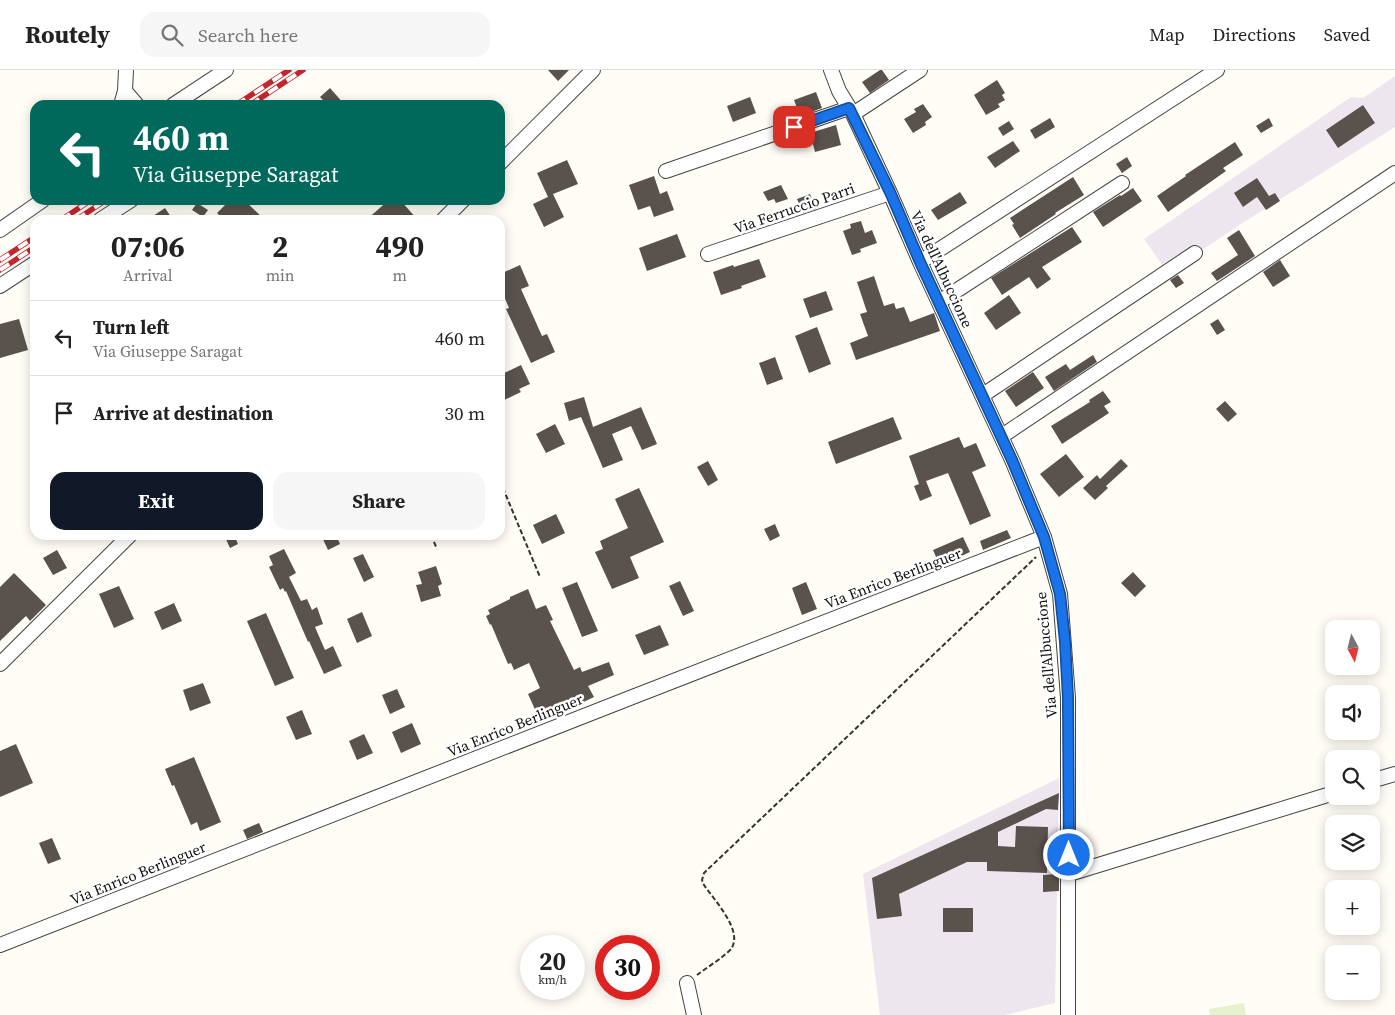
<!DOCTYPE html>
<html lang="en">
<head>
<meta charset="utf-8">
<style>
  body { margin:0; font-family:"Source Serif 4",serif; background:#f6f6f6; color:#222; height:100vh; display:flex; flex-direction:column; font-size:19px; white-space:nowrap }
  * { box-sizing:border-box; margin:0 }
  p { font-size:16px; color:#767676 }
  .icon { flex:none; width:28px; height:28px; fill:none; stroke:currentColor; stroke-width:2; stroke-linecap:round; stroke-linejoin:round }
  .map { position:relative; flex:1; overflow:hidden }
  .sheet { position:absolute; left:30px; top:145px; width:475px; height:325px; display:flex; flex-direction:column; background:#fff; border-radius:15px; box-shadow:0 2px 12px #0003 }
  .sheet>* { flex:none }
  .hud { position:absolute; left:30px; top:30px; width:475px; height:105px; border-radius:15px; box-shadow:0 2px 12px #0003; background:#00695c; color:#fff; overflow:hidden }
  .needle { width:32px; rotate:173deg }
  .fabs { position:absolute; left:1325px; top:550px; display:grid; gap:10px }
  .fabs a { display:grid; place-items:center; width:55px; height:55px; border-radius:10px; background:#fff; box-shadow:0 2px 12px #0003; font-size:25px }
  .speed { position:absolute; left:520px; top:865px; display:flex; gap:10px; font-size:25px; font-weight:700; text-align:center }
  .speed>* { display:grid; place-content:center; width:65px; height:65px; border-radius:50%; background:#fff; box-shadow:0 2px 12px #0003; line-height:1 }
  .speed small { font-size:12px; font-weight:400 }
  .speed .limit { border:8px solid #d22; background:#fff; color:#111 }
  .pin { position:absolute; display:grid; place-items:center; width:42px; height:42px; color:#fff; margin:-21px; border-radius:10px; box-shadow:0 2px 8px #0006 }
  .me { position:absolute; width:55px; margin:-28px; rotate:0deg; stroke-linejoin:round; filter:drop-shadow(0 0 4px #0008) }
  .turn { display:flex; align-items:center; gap:18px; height:105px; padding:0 20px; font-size:22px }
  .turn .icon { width:65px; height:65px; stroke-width:2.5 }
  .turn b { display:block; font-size:35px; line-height:42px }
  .eta { display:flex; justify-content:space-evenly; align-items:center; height:85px; text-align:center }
  .eta b { font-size:30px; font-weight:700; line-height:35px }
  .button { display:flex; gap:10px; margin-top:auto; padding:10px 20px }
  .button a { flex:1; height:58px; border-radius:15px; background:#111827; color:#fff; font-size:20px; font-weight:700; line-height:58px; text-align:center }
  .button a+a { background:#f6f6f6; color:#222 }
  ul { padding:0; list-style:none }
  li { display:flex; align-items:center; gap:15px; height:75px; padding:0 20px; border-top:1px solid #e0e0e0 }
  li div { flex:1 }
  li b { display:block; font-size:19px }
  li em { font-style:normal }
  header { display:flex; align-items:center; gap:30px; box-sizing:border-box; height:70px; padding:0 25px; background:#fff; border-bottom:1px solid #e0e0e0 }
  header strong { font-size:24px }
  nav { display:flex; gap:28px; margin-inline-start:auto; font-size:18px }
  .search { width:350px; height:45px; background:#f6f6f6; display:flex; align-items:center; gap:12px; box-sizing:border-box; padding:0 18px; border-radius:15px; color:#767676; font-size:19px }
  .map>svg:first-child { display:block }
</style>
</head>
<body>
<header>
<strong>Routely</strong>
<div class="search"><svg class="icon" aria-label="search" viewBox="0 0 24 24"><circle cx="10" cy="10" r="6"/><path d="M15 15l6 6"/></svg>Search here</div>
<nav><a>Map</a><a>Directions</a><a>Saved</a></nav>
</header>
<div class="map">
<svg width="1395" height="945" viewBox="0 0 1395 945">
  <rect width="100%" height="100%" fill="#fffdf5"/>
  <!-- industrial -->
  <path fill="#eee6ef" d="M 1395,6 L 1395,57 L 1241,154 L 1202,180 L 1198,176 L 1165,199 L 1144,169 L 1351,27 L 1363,28 Z
    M 1059,708 L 1055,933 L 1005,945 L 880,945 L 863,804 Z"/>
  <!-- pitch -->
  <path fill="#e6f2cf" d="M 1244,933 L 1246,945 L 1210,945 L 1209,939 Z"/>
  <!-- building -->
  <path fill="#5a524d" d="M 548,0 L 569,0 L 558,11 Z
    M 880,0 L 882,0 L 889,10 L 870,23 L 862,12 Z
    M 997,10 L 1005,23 L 1002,25 L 1005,30 L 998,34 L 1000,37 L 986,45 L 974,25 Z
    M 330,18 L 345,35 L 328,35 L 320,27 Z
    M 816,22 L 822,38 L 800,46 L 794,30 Z
    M 750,27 L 756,43 L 733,52 L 727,36 Z
    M 923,34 L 932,47 L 925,52 L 926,55 L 913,63 L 904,49 L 916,42 L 914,39 Z
    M 1363,35 L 1375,53 L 1338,78 L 1326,60 Z
    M 1050,48 L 1055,57 L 1035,69 L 1030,60 Z
    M 1269,48 L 1273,56 L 1261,63 L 1256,56 Z
    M 1009,51 L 1014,59 L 1003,66 L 998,58 Z
    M 836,55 L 841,75 L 815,82 L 810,63 Z
    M 1013,71 L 1020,81 L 995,98 L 987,87 Z
    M 1235,72 L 1243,85 L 1223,98 L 1226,101 L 1168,142 L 1157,126 L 1186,106 L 1185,105 Z
    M 1127,87 L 1132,96 L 1122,103 L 1116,94 Z
    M 567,90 L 578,114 L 553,124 L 564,147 L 544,157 L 533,134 L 552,125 L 548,127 L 537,103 Z
    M 654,106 L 660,124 L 667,121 L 674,140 L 654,147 L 650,136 L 638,140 L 629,115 Z
    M 1073,107 L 1084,125 L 1055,143 L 1056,144 L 1020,168 L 1012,155 L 1014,154 L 1010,148 Z
    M 1257,108 L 1269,126 L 1275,123 L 1280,131 L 1266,140 L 1257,127 L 1243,137 L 1234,123 Z
    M 781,115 L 788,129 L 776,133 L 774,129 L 768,131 L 763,122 Z
    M 1133,118 L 1142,131 L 1103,157 L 1093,142 L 1120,125 L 1121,126 Z
    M 960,122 L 967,133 L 938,150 L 931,140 Z
    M 810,124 L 816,139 L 803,143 L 797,129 Z
    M 230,130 L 244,130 L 265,150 L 224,150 L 217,143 Z
    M 389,130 L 400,130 L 418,150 L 366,150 Z
    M 197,133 L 208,140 L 203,147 L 192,140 Z
    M 165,138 L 173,150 L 147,150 Z
    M 861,151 L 865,163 L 872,160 L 877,173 L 860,179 L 861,182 L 852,185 L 843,161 L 851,158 L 850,154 Z
    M 1072,157 L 1082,172 L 1042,197 L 1051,209 L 1037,219 L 1029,207 L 1002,225 L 991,208 Z
    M 1239,160 L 1255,186 L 1217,211 L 1211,203 L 1238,185 L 1227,168 Z
    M 677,164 L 686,187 L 647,201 L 639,178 Z
    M 759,189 L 766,207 L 741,216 L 742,218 L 721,225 L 713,202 L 733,195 L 734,197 Z
    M 1280,190 L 1290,206 L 1273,217 L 1263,202 Z
    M 520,195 L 529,216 L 521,219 L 542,266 L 547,264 L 555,282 L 531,293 L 506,239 L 509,238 L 500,217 L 500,204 Z
    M 1178,205 L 1184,213 L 1176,218 L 1170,210 Z
    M 874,206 L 884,236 L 894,233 L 896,239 L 904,237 L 910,252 L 934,243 L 940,261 L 856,290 L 850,273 L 868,266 L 860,244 L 867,242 L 857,212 Z
    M 826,221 L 833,240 L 810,248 L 803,229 Z
    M 1009,225 L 1021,243 L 996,260 L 984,243 Z
    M 19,249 L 28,280 L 0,288 L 0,254 Z
    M 1218,249 L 1225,260 L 1217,265 L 1210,254 Z
    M 817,257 L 831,294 L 809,303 L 795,266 Z
    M 1093,285 L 1097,292 L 1054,321 L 1045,307 L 1066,294 L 1070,300 Z
    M 775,287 L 783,309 L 767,315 L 759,293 Z
    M 521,295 L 530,314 L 519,319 L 521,322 L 500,332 L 500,305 Z
    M 1033,302 L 1044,318 L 1016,337 L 1005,321 Z
    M 1103,321 L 1111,332 L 1104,336 L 1109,343 L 1062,374 L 1051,356 L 1090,332 L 1089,330 Z
    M 584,327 L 593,357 L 641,337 L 657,374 L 642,380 L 631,356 L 612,364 L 623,390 L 603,398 L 581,347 L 569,351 L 564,333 Z
    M 1225,331 L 1237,344 L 1228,352 L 1216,339 Z
    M 893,347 L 902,369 L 836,394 L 828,372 Z
    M 555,354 L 565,374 L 546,383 L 536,364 Z
    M 959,367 L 964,378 L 976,373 L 986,396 L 972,402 L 991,446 L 970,455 L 948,403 L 926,411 L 932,426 L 920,431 L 914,416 L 919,414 L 909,386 Z
    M 1066,384 L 1084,407 L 1059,427 L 1040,404 Z
    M 1121,389 L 1128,396 L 1106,416 L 1108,418 L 1095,430 L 1083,418 L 1097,405 L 1100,409 Z
    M 708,391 L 718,410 L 708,416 L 697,397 Z
    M 639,418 L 664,472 L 630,487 L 639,508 L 612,519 L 595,482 L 603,479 L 600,471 L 628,458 L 615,429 Z
    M 556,444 L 565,463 L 542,474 L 533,455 Z
    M 775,454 L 780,466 L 770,471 L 764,459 Z
    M 1007,460 L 1011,468 L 983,480 L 980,471 Z
    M 224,465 L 234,465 L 238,474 L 230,478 Z
    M 321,465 L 336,465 L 340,474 L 328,480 Z
    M 963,467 L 970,482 L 940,496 L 933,480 Z
    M 284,479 L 296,503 L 289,507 L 301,531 L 307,529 L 312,540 L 317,537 L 323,554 L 315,557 L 325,580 L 333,576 L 342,596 L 324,604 L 309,571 L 308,572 L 286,521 L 285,522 L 283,518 L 280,520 L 269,497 L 273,495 L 269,486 Z
    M 57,480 L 67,498 L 53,505 L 43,488 Z
    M 363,484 L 374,507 L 364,512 L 353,488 Z
    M 436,496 L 442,514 L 438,516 L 441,526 L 421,532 L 416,515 L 422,514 L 418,502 Z
    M 1133,502 L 1146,516 L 1135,527 L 1121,513 Z
    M 14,503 L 46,535 L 30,551 L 26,546 L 0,571 L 0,517 Z
    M 680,511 L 694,541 L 683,546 L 669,516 Z
    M 577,512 L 598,561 L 582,567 L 562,518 Z
    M 806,512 L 817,539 L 802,545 L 792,518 Z
    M 119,516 L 134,549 L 114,558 L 99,524 Z
    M 528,519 L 536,539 L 546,535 L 553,550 L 550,551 L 574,600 L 580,597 L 582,602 L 609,592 L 614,605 L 588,616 L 594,627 L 560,643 L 557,637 L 538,646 L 528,624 L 540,618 L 529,593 L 514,600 L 511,593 L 508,594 L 491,554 L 490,555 L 486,546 L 490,544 L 488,540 L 510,529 L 510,527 Z
    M 174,533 L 182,551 L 162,560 L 154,542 Z
    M 362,542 L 372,566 L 357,573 L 347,549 Z
    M 266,543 L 294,608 L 275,616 L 247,551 Z
    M 660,555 L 669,575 L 644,585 L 635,565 Z
    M 203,613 L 211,633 L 190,641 L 183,620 Z
    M 397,619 L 405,637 L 390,644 L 382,625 Z
    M 302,640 L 312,664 L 296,670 L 286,647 Z
    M 412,653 L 421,674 L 401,683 L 392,662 Z
    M 364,664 L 373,683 L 357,690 L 349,671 Z
    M 16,674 L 33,713 L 0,727 L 0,681 Z
    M 194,687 L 221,752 L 200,761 L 197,752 L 191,755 L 174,715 L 172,716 L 165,699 Z
    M 1059,723 L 1058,740 L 1046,739 L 998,762 L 998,776 L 1015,777 L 1016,756 L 1048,757 L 1047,803 L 987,801 L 987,792 L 967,792 L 899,824 L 902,846 L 877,849 L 872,808 Z
    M 259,753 L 263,762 L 247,769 L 243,760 Z
    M 52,768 L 61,789 L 48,794 L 39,773 Z
    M 1059,804 L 1059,821 L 1043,822 L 1043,805 Z
    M 943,838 L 973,838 L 973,862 L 943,862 Z"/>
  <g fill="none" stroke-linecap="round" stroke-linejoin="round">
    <!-- minor casing -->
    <g stroke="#444" stroke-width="16">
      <path id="minor" d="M 831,0 L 839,21 L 853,44 L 890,123 L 920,192 L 1012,390 L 1044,467 L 1060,524 L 1068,628 L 1068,945
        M 125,21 L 137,35
        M 121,35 L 125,21 L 126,0
        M 173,35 L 226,0
        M 853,44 L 920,0
        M 500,93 L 593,0
        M 666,101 L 849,38
        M 100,150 L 131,130
        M 443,150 L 463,130
        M 0,160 L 43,130
        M 708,184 L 890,123
        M 920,192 L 1217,0
        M 0,216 L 35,193
        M 939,232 L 1122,113
        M 983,325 L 1195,183
        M 1002,366 L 1395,103
        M 0,594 L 130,465
        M 1371,711 L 1395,704
        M 1069,804 L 1334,723
        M 0,875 L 635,626 L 1044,467
        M 687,913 L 694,945"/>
    </g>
    <!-- path -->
    <path stroke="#333" stroke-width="2" stroke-dasharray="5 2.5" stroke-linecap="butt" d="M 500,411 L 540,507
      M 431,465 L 437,479
      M 697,905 C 706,898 724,887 731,879 C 744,861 714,830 704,815 L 702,810 L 704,803 L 1036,487"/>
    <!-- minor -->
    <use href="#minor" stroke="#fff" stroke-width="14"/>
    <!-- rail casing -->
    <g stroke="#c4262e" stroke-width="5.5">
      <path id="rail" d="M 236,35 L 289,0
        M 250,35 L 303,0
        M 61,150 L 91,130
        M 76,150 L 106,130
        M 0,190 L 35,167
        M 0,200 L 35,177"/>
    </g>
    <!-- rail -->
    <use href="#rail" stroke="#fff" stroke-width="4" stroke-dasharray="11" stroke-linecap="butt"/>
  </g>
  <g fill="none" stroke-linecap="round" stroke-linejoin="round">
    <!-- route casing -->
    <g stroke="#114b97" stroke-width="12">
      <path id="route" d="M 794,57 L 849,38 L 890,122 L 920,192 L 1012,390 L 1044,467 L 1060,524 L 1065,571 L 1068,628 L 1069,785"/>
    </g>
    <!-- route -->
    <use href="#route" stroke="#1a73e8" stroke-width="9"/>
  </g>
  <g text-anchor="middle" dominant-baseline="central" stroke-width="5" stroke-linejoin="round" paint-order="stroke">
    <!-- street labels -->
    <g font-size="15" fill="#111" stroke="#fff">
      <text transform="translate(794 138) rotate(-19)">Via Ferruccio Parri</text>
      <text transform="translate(942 199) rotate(65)">Via dell'Albuccione</text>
      <text transform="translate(893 508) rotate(-21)">Via Enrico Berlinguer</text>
      <text transform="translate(1046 585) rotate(-95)">Via dell'Albuccione</text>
      <text transform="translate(515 655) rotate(-22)">Via Enrico Berlinguer</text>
      <text transform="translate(138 803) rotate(-22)">Via Enrico Berlinguer</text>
    </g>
  </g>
</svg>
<div class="fabs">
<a><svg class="needle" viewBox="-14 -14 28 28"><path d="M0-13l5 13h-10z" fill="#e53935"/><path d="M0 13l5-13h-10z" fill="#767676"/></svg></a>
<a><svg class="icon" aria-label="sound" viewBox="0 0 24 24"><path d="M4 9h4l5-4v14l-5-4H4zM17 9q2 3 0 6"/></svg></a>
<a><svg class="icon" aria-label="search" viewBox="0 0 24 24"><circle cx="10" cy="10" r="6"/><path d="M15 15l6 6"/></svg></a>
<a><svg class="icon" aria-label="layers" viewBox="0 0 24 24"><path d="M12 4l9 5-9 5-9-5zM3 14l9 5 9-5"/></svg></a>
<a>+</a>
<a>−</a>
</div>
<div class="speed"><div>20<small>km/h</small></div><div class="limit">30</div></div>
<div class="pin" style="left:794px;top:57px;background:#d93025"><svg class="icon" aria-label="arrive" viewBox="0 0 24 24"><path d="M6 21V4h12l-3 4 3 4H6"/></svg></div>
<svg class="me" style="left:1069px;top:785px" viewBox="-20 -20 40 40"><circle r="17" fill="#1a73e8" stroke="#fff" stroke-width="3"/><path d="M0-11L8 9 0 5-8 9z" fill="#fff"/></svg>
<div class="hud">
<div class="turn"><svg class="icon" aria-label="left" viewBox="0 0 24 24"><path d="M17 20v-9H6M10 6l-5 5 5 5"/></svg><div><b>460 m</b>Via Giuseppe Saragat</div></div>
</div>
<section class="sheet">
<div class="eta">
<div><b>07:06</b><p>Arrival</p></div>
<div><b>2</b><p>min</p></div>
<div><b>490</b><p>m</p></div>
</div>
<ul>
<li><svg class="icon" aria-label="left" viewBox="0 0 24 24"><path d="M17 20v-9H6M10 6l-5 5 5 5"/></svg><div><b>Turn left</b><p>Via Giuseppe Saragat</p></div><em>460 m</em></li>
<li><svg class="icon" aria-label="arrive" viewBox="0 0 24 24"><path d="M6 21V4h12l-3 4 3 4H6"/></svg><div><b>Arrive at destination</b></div><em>30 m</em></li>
</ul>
<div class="button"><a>Exit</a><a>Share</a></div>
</section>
</div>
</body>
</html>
